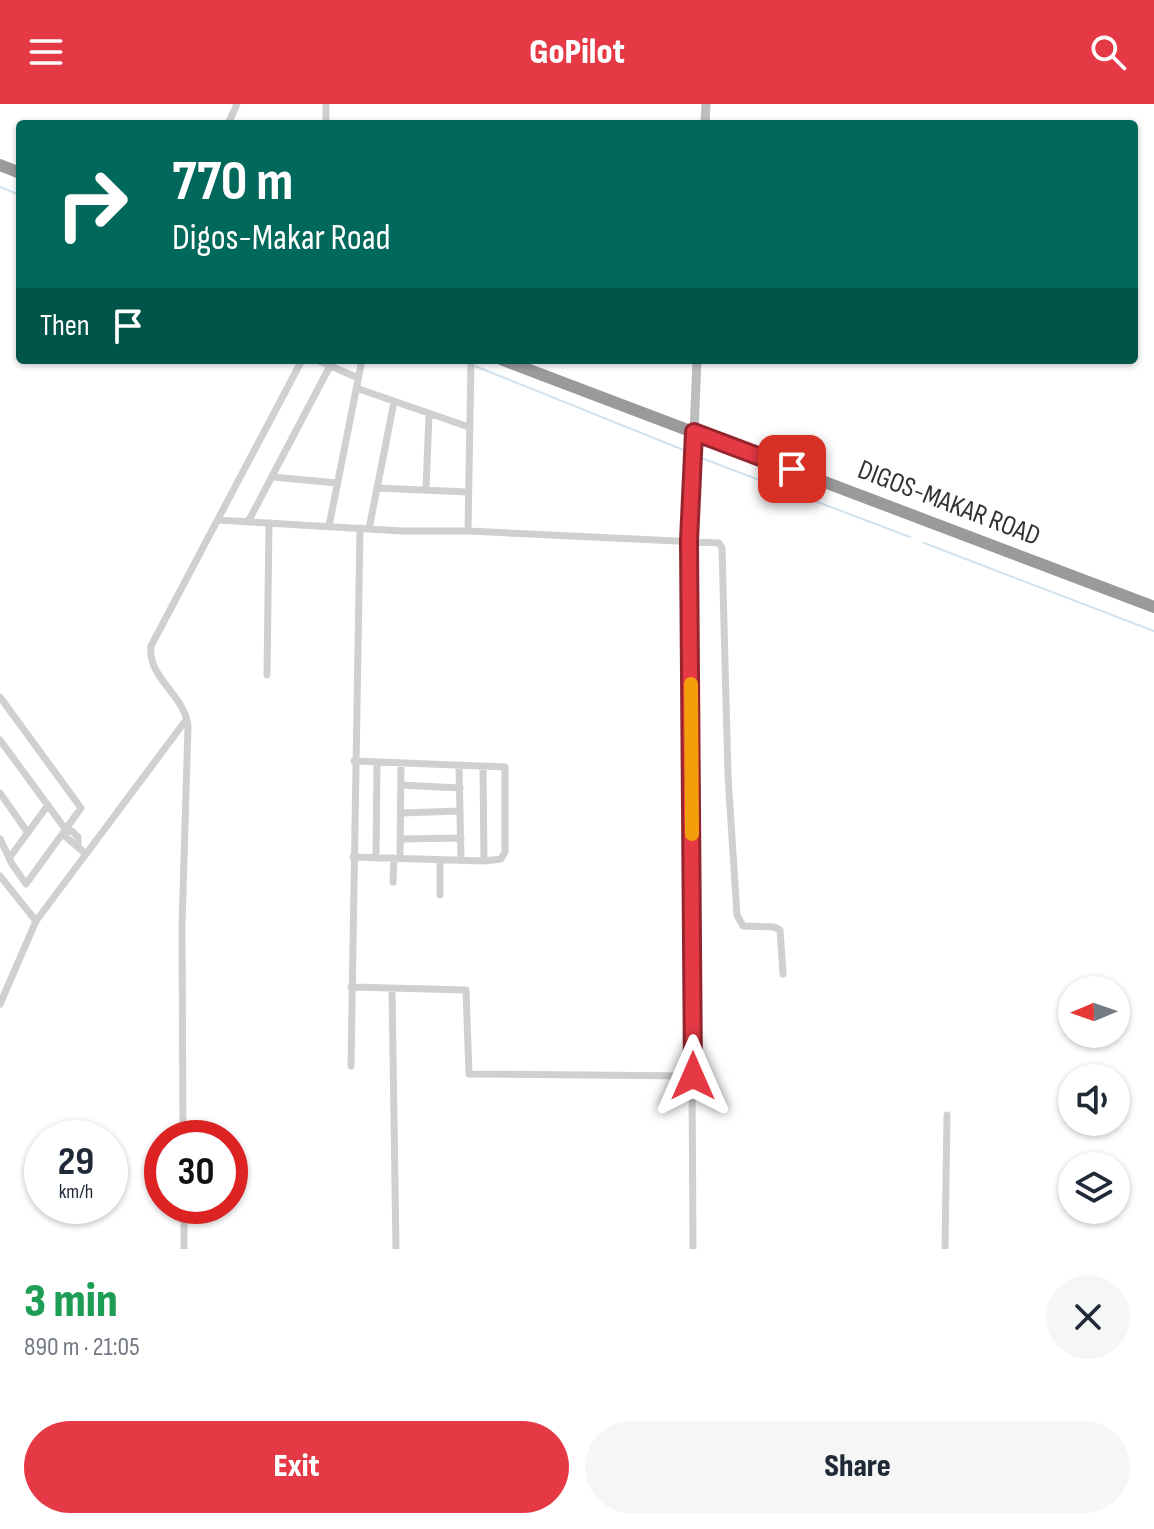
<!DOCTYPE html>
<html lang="en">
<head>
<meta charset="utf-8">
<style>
  body { margin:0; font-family:"Sofia Sans Condensed",sans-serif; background:#f6f6f7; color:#1f2937; height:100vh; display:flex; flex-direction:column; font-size:30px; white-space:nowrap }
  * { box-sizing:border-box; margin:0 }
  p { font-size:26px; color:#747a83 }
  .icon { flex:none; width:44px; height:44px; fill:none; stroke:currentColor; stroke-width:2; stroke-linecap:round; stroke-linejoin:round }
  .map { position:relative; height:1145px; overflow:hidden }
  .sheet { display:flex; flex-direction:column; background:#fff; flex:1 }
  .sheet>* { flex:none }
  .guide { position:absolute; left:16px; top:16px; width:1122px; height:244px; border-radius:8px; box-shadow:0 2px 6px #0004; background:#00695c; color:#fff; overflow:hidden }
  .needle { width:52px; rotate:268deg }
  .fabs { position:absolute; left:1058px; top:872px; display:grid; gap:16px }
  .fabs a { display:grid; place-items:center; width:72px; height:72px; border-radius:50%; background:#fff; box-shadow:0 2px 6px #0004; font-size:40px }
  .speed { position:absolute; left:24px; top:1016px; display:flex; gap:16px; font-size:40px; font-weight:700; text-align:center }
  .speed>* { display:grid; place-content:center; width:104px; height:104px; border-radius:50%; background:#fff; box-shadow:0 2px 6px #0004; line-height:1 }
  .speed small { font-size:20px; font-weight:400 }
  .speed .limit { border:12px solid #d22; background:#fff; color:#111 }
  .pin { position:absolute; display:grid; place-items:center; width:68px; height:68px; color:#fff; margin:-34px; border-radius:16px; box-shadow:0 4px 12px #0006 }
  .me { position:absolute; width:88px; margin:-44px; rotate:0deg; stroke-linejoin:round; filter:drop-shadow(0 0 6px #0008) }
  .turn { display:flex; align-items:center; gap:28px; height:168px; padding:0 24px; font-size:36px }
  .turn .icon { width:104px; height:104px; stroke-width:2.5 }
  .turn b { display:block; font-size:56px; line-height:68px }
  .then { display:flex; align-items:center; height:76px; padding:0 24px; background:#0003; gap:16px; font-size:30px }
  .round { display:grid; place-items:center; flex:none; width:84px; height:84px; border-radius:42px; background:#f6f6f7 }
  .headline { display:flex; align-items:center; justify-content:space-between; height:136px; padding:0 24px }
  h1 { font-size:48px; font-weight:800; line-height:60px; color:#1e9e55 }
  .action { display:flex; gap:16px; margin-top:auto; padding:16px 24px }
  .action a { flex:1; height:92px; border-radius:48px; background:#e63946; color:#fff; font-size:32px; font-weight:800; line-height:92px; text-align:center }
  .action a+a { background:#f6f6f7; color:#1f2937 }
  header { display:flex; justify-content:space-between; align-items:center; height:104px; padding:0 24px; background:#e63946; color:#fff; font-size:36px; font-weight:800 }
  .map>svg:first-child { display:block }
</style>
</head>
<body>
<header><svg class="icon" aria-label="menu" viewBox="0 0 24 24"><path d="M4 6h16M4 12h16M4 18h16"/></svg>GoPilot<svg class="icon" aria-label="search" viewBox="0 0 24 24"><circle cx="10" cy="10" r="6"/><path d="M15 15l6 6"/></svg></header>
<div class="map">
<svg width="1154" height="1145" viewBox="0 0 1154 1145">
  <rect width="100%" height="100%" fill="#fff"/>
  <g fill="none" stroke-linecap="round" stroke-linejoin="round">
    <!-- stream -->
    <path stroke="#cfe2ee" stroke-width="2" d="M 0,83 L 20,91
      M 475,262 L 686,347
      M 696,352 L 910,433
      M 924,439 L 1154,527"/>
    <!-- street -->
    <path stroke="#d0d0d0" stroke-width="7" d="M 228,20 L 237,0
      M 326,20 L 326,0
      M 317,256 L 358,274
      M 356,284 L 469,323
      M 272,373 L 338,379
      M 377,384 L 468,388
      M 426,385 L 429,311
      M 218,416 L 402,427 L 468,427 L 719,439 L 722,444 L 728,672 L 737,811 L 743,822 L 774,823 L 780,826 L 783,870
      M 248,418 L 330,262
      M 329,422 L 362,256
      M 369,425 L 394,298
      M 468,427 L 471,256
      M 267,571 L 269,419
      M 0,593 L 81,704 L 26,780 L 12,760 L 0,735
      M 0,636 L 66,726 L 66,733 L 86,750
      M 459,663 L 461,756
      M 483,663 L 484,757
      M 401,681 L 460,684
      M 0,689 L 28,729
      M 401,709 L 460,707
      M 66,726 L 72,727 L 78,733 L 78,741
      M 401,735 L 461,734
      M 10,753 L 48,701
      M 353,753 L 484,757 L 501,755 L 505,748 L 505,663 L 354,657
      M 376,754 L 377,658
      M 400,755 L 401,660
      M 0,772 L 36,817
      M 393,778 L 394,754
      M 440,791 L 440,756
      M 351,883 L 466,886 L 469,970 L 693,972
      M 392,885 L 396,1145
      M 0,900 L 36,817 L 186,616
      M 351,962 L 360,424
      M 183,1034 L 182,822 L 188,622 C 185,591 147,574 151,542 L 302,256
      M 184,1102 L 184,1145
      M 693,1145 L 689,437 L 694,328
      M 945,1145 L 947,1011"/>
    <!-- secondary -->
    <path stroke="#bdbdbd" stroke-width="9" d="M 705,20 L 706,0
      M 694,328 L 697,256"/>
    <!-- highway -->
    <path stroke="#9a9a9a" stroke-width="12" d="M 0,61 L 20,69
      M 503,256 L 1154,503"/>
  </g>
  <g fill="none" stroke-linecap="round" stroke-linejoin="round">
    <!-- route casing -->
    <g stroke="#96252e" stroke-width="20">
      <path id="route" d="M 693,972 L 689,437 L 694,328 L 792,365"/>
    </g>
    <!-- route -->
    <use href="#route" stroke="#e63946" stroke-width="14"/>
    <!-- slow -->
    <path stroke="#f59e0b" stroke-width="14" d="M 691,580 L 692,730"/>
  </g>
  <g text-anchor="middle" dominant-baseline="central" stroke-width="8" stroke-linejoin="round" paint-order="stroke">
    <!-- street labels -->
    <g font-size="28" fill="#333" stroke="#fff">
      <text transform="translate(949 399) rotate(21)">DIGOS-MAKAR ROAD</text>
    </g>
  </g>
</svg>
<div class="fabs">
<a><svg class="needle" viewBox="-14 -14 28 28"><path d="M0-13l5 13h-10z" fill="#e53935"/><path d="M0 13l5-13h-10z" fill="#747a83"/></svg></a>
<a><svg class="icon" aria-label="sound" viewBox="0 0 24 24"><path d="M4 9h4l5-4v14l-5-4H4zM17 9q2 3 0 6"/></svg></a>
<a><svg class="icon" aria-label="layers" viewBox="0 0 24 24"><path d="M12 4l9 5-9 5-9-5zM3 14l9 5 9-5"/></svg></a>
</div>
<div class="speed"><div>29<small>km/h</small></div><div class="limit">30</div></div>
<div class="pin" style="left:792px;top:365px;background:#d93025"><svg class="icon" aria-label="arrive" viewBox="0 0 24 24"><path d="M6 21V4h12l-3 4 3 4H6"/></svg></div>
<svg class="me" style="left:693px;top:972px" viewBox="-20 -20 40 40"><path d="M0-17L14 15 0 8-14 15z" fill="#e63946" stroke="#fff" stroke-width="4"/></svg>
<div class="guide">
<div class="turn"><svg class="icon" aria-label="right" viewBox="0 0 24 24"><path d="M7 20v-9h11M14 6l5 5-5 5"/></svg><div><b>770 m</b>Digos-Makar Road</div></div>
<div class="then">Then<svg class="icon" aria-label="arrive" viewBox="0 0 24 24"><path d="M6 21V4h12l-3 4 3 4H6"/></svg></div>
</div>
</div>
<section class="sheet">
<div class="headline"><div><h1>3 min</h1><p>890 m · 21:05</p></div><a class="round"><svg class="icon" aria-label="close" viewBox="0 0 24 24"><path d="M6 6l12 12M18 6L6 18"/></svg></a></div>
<div class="action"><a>Exit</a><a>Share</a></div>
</section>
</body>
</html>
